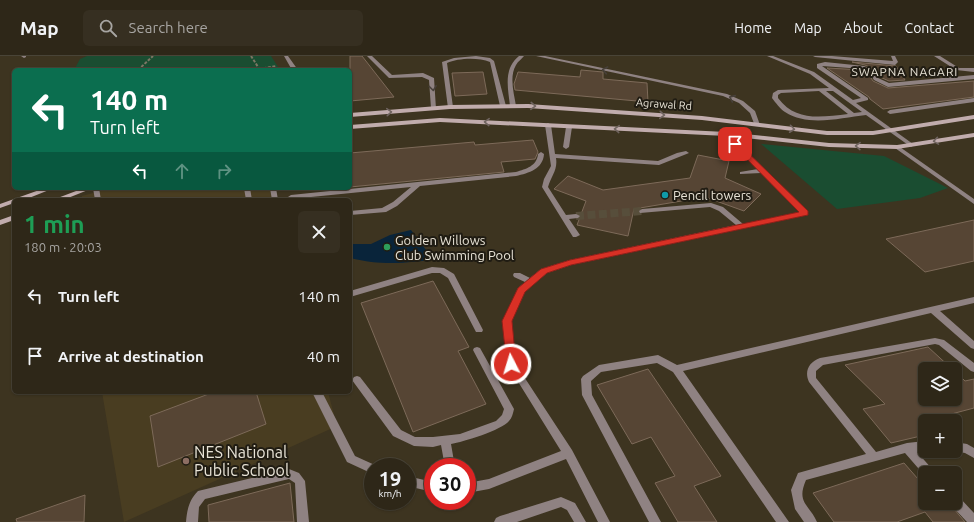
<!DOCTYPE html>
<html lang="en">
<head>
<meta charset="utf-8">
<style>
  body { margin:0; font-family:Ubuntu,sans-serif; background:#362f21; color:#f1f3f6; height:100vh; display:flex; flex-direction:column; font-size:15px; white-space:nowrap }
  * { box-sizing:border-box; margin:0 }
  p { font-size:13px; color:#a7a5a2 }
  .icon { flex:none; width:22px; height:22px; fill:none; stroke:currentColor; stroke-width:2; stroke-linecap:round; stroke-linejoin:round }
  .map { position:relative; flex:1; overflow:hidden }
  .details { position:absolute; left:12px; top:142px; width:340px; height:196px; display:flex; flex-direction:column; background:#2e2718; border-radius:6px; box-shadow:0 1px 3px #0004,0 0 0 1px #494437 }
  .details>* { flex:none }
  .top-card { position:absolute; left:12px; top:12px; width:340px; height:122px; border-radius:6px; box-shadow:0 1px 3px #0004,0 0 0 1px #494437; background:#0b6e4f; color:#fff; overflow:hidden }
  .controls { position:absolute; left:918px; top:306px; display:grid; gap:8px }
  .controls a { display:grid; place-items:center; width:44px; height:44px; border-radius:6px; background:#2e2718; box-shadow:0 1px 3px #0004,0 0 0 1px #494437; font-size:20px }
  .speed { position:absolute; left:364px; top:402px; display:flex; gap:8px; font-size:20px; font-weight:700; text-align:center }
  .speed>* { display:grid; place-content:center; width:52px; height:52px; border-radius:50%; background:#2e2718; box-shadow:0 1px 3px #0004,0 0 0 1px #494437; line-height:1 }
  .speed small { font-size:10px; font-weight:400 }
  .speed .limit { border:6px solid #d22; background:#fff; color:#111 }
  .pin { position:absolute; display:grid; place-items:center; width:34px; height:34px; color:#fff; margin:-17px; border-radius:8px; box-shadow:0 2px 6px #0006 }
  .me { position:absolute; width:44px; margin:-22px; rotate:355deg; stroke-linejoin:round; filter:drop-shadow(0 0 3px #0008) }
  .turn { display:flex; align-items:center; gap:14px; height:84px; padding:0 12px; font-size:18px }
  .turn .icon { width:52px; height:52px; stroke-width:2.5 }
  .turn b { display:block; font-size:28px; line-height:34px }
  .lanes { display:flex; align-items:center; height:38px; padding:0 12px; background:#0003; justify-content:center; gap:20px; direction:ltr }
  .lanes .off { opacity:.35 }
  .round { display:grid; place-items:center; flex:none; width:42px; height:42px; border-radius:6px; background:#362f21 }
  .summary { display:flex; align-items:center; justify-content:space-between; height:68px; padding:0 12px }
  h1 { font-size:24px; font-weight:600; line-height:30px; color:#1e9e55 }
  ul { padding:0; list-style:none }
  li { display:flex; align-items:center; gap:12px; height:60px; padding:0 12px }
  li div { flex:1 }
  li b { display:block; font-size:15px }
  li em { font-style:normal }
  header { display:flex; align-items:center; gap:24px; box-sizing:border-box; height:56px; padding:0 20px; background:#2e2718; border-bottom:1px solid #494437 }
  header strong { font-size:19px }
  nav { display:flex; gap:22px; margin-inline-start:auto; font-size:14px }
  .search { width:280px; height:36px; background:#362f21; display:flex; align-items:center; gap:10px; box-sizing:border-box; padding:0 14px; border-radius:6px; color:#a7a5a2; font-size:15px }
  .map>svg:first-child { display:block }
</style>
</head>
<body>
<header>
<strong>Map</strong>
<div class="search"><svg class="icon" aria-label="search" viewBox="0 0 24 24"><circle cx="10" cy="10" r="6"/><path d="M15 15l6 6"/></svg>Search here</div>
<nav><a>Home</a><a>Map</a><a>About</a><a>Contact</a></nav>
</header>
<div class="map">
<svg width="974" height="466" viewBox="0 0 974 466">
  <rect width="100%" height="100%" fill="#3d3420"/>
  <!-- built -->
  <path fill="#493d21" d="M 112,132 L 271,132 L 275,144 L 82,144 L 82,140 Z
    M 102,336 L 328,336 L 337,370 L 124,466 Z"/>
  <!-- green -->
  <path fill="#1a4d31" d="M 87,0 L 271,0 L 280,14 L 74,14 L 80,3 Z
    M 761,88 L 884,100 L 948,132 L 920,142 L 837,153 Z"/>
  <!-- water -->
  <path fill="#09243a" d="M 411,174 L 426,194 L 439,203 C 406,207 383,210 350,202 L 350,188 L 371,188 L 390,179 Z"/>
  <!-- building -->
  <path fill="#564534" stroke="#7d6a59" d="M 350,0 L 362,0 L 394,41 L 350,45 Z
    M 852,6 L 896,10 L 905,24 L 889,25 L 880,21 L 880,16 L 865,9 Z
    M 827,12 L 863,14 L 872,19 L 871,22 L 873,25 L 888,32 L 974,25 L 974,41 L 883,53 L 870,43 L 869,41 Z
    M 581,14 L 603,16 L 603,23 L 647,27 L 648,46 L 515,34 L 514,28 L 518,16 L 580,21 Z
    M 483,16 L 487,38 L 455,40 L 452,17 Z
    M 533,84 L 538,96 L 535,103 L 501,106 L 504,116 L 350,131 L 350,97 L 474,86 L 475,89 Z
    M 698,99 L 729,105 L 725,122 L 761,138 L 744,155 L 705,141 L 634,153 L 628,180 L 577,169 L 586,145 L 554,133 L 568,120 L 603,134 L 690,122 Z
    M 974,164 L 974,205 L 925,216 L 886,183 Z
    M 433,225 L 469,291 L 458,295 L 486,348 L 413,376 L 361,247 Z
    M 928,291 L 952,313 L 925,313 L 925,343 L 955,343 L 955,315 L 965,325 L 974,323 L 974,352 L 925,365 L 925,379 L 891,387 L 863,353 L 885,348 L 845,309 Z
    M 648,313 L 721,420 L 694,430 L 717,466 L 678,466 L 655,427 L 675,420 L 651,381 L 632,388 L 597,329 Z
    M 214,336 L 256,336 L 266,368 L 158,411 L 150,360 Z
    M 904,407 L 925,431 L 925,447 L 949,447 L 965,466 L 933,466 L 925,456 L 897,466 L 834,466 L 813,437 Z
    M 290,427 L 294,466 L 209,466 L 208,449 Z
    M 85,439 L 84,466 L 17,466 L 16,463 Z"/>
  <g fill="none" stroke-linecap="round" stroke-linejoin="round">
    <!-- street-tunnel -->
    <path stroke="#574e3b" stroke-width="8" stroke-dasharray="8 3.5" stroke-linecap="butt" d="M 576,160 L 642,155"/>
    <!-- path -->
    <path stroke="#7d7664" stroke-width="2" stroke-dasharray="3 1.5" stroke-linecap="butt" d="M 251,0 L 260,14
      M 259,13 L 276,10
      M 138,14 L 153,0"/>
    <!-- lane -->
    <path fill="#8f8282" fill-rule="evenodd" d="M 476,0 L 490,2 L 494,5 L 506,50 L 503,52 L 500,50 L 490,6 C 478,1 458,2 447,7 L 453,51 L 448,52 L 442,6 L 454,2 Z
      M 93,132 L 99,132 L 101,144 L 95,144 Z
      M 244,132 L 250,132 L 252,144 L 246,144 Z"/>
    <!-- street -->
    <path fill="#8f8282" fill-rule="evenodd" d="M 21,0 L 26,0 L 26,1 L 24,2 Z
      M 284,0 L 288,0 L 298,14 L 292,14 Z
      M 367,0 L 372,0 L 392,19 L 423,17 L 434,22 L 436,53 L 431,52 L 429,24 L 422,21 L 389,22 Z
      M 519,0 L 524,0 C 522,3 518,5 516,9 C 509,21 514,37 516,50 L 513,52 L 510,50 C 508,32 503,13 519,0 Z
      M 536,0 L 545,0 L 727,38 L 743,45 L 755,55 L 760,69 L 755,70 L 750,57 L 739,47 L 723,40 Z
      M 767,0 L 773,0 L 814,16 L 853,44 L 861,42 L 817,12 L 817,8 L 825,6 L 864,10 L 879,17 L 878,22 L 889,27 L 974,19 L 974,23 L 888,31 L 874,24 L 872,21 L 874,19 L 863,13 L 822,10 L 868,42 L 868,44 L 856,47 L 913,88 L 914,89 L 911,91 L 866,59 C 840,62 808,71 785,56 C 780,53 776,47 772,42 L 773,37 L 778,34 L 829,32 L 810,18 ZM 819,35 L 848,58 C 821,61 796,66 778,42 L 778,39 L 781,37 ZM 826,35 L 833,35 L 862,56 L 854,57 Z
      M 813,0 L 832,0 L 893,5 L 891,0 L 895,0 L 898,6 L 895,9 L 815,1 Z
      M 934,0 L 940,0 L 959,12 L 974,12 L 974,16 L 956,14 Z
      M 974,42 L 974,46 L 890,58 L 887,56 L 890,54 Z
      M 548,67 L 551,69 L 555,98 L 658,105 L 677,97 L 686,95 L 689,97 L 659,109 L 556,102 C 558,114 551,120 548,131 L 566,159 L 576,158 L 580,160 L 578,162 L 569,163 L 580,179 L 576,181 L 573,181 L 542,131 L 544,123 L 551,110 L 545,69 Z
      M 569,69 L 572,71 L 569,91 L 566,93 L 563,91 L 566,71 Z
      M 726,76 L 728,77 L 807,155 L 808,157 L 807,159 L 571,209 L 547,217 L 524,236 L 511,265 L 515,307 L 572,394 L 610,466 L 598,466 L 566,403 L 489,433 L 467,437 L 467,427 L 489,423 L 561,395 L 507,308 L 503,265 L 518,232 L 525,226 L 514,221 L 513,219 L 514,217 L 520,217 L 530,222 L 541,213 L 570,204 L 736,169 L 719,155 L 710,151 L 640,157 L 639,155 L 642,153 L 711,147 L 723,151 L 743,168 L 800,156 L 761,117 L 740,118 L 740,116 L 758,113 L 724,79 L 724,77 Z
      M 897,89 L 974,143 L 974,148 L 895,92 L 895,90 Z
      M 541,96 L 544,98 C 543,113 529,117 516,120 L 420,130 L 397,150 L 386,156 L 350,159 L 350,155 L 382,152 L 393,146 L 411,131 L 291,143 L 288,141 L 291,139 L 516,116 C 526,113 537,110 538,98 Z
      M 270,132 L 276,132 L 278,144 L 272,144 Z
      M 432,211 L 444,212 L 454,218 L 483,274 L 482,276 L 476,276 L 448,222 L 440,217 L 432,217 L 350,241 L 350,235 Z
      M 974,241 L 974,247 L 940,255 L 974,285 L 974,293 L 971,292 L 931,257 L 683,315 L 789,466 L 776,466 L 673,316 L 657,307 L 601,316 L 591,325 L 592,339 L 661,466 L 649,466 L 582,339 L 581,323 L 583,320 L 599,309 L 658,299 L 677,309 Z
      M 935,282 L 944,284 L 974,307 L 974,316 L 971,315 L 939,289 L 935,288 L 823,309 L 816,315 L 816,322 L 876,396 L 907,387 L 925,385 L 925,395 L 917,396 L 933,414 L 934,417 L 925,417 L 925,420 L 905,397 L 806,424 C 796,447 809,448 817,466 L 804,466 L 795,453 L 791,434 L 798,417 L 866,398 L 809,326 C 804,315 809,306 820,302 Z
      M 477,291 L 480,292 L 514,353 C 513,357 512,362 509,365 C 502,374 463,386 451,388 L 455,411 L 445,411 L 441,389 L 433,391 L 414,390 L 393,380 L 352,324 L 354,321 L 357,320 L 360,321 L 401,374 L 415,381 L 433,381 L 460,378 L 496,365 L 502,359 L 504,353 L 473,294 L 474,292 Z
      M 312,336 L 322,336 L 355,400 L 377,410 L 377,411 L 373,411 L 373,418 L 347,406 Z
      M 955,386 L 967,388 L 974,392 L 974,402 L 965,397 L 953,395 L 955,395 Z
      M 289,413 L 299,417 L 305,425 L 309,466 L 297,466 L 295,427 L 289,423 L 205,443 L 199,451 L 198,466 L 186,466 C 187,454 189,444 198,435 Z
      M 407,420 L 433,426 L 433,436 L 407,430 Z
      M 955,440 L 959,441 L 974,457 L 974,466 L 967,466 L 951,449 L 950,447 L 955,447 Z
      M 561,441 L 575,447 L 586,466 L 574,466 L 567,454 L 561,451 L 517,466 L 494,466 L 496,462 L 500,460 Z"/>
    <!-- secondary -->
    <path fill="#c1acad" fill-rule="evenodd" d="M 528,48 L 702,60 L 827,75 L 873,75 L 974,59 L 974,63 L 873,79 L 827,79 L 702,64 L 528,52 L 450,53 L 350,61 L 350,57 L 450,49 Z
      M 440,62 L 726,76 L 829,87 L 897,89 L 974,77 L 974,81 L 897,93 L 829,91 L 726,80 L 440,66 L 350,73 L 350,69 Z
      M 45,132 L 54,132 L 24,144 L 14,144 L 14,147 L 0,152 L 0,148 Z
      M 84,132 L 93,132 L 63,144 L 54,144 L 55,143 Z
      M 14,159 L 14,164 L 0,169 L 0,164 Z"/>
  </g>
  <!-- one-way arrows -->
  <defs><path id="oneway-chevron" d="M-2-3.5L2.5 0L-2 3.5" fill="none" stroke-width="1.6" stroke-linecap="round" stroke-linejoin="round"/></defs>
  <g stroke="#47403a">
    <use href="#oneway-chevron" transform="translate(605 14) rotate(-168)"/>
    <use href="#oneway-chevron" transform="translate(433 32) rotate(83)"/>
    <use href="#oneway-chevron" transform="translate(732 42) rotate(-156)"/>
  </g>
  <g stroke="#706460">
    <use href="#oneway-chevron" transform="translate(533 50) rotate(3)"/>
    <use href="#oneway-chevron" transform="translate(389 56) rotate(-4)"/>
    <use href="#oneway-chevron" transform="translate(662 59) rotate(4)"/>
    <use href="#oneway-chevron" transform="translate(487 66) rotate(-177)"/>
    <use href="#oneway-chevron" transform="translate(617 73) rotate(-177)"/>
    <use href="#oneway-chevron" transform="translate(792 73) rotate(7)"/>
    <use href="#oneway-chevron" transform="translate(936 85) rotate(171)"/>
    <use href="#oneway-chevron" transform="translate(858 90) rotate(-179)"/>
  </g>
  <!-- route -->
  <path fill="#d93025" stroke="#8d1f18" d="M 735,85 L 737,86 L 808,155 L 808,159 L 571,209 L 547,217 L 525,236 L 512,265 L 516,308 L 515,311 L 511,312 L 507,311 L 502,265 L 518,232 L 541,213 L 570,204 L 799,156 L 733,89 L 732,88 Z"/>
  <!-- markers -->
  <circle fill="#0f9aa8" stroke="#201c13" stroke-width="1.5" cx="665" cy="139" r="4"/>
  <circle fill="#2e9e5b" stroke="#201c13" stroke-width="1.5" cx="387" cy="191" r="4"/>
  <circle fill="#8d6e63" stroke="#201c13" stroke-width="1.5" cx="186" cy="405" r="4"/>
  <g text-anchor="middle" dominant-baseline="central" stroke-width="4" stroke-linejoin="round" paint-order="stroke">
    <!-- far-street labels -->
    <g font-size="11" fill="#e8e3d6" stroke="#201c13">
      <text transform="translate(664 48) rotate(4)">Agrawal Rd</text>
    </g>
    <!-- far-neighbourhood labels -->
    <g font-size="12" letter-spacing="1" fill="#e8e3d6" stroke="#201c13">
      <text x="905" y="15">SWAPNA NAGARI</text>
    </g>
    <!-- poi labels -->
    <g font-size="13" fill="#e8e3d6" stroke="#201c13" text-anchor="start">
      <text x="673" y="139">Pencil towers</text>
      <text x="395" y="184">Golden Willows<tspan x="395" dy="15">Club Swimming Pool</tspan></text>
    </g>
    <!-- near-poi labels -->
    <g font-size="16" fill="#e8e3d6" stroke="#201c13" text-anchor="start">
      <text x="194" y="396">NES National<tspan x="194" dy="18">Public School</tspan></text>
    </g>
  </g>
</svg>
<div class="controls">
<a><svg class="icon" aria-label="layers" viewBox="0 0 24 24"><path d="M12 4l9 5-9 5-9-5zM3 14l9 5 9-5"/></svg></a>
<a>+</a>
<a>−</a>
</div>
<div class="speed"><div>19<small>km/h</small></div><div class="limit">30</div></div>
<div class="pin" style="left:735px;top:88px;background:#d93025"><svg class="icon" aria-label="arrive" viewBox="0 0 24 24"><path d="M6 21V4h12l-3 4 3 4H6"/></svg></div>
<svg class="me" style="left:511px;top:308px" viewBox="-20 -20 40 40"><circle r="17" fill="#d93025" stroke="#fff" stroke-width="3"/><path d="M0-11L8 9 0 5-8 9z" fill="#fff"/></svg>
<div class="top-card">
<div class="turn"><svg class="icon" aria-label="left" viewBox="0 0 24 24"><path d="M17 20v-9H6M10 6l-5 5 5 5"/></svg><div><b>140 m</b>Turn left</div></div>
<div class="lanes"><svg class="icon" aria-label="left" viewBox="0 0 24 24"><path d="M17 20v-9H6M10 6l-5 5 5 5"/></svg><svg class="icon off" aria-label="ahead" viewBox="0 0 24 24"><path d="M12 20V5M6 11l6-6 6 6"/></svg><svg class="icon off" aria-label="right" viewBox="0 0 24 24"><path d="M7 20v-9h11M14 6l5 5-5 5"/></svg></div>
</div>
<section class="details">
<div class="summary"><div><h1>1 min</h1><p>180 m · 20:03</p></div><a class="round"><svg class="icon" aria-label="close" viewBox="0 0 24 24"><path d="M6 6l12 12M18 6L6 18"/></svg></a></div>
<ul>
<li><svg class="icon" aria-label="left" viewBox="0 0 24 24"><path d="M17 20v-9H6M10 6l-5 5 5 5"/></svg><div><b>Turn left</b></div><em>140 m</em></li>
<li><svg class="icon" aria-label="arrive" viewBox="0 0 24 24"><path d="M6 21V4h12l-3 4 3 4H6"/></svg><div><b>Arrive at destination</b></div><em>40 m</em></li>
</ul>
</section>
</div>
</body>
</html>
